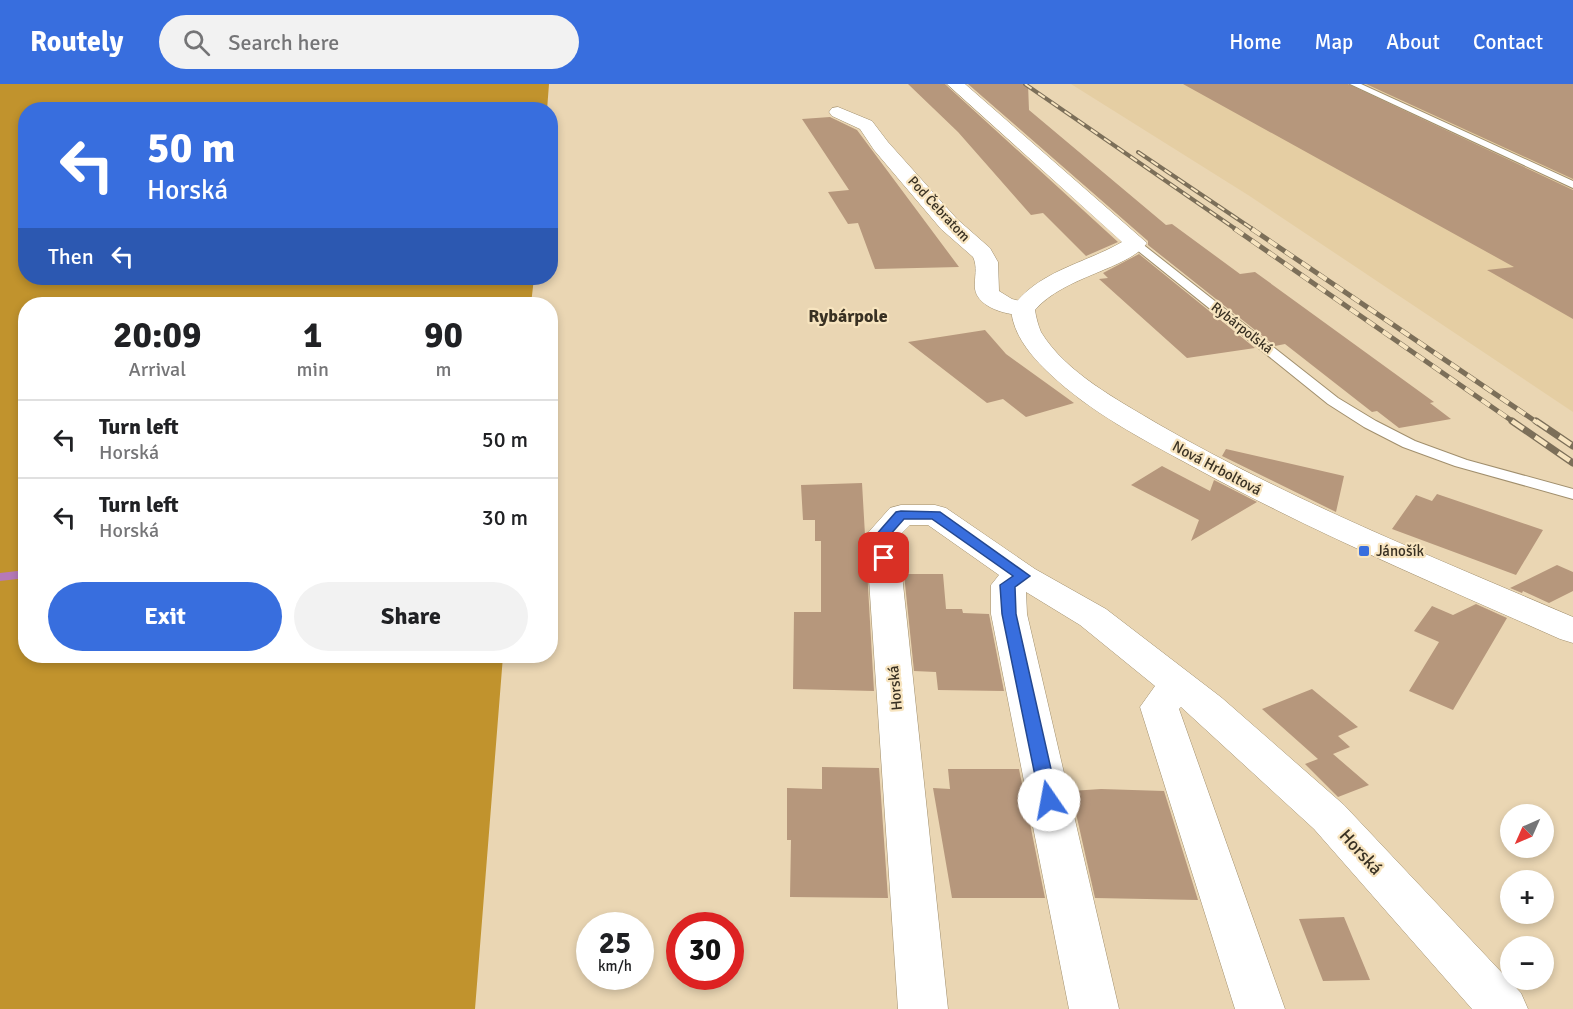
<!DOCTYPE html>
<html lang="en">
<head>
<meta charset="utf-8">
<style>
  body { margin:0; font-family:Signika,sans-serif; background:#f2f2f2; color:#202124; height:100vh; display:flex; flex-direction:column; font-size:22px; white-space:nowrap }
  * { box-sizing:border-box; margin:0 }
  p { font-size:20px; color:#757577 }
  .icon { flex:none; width:33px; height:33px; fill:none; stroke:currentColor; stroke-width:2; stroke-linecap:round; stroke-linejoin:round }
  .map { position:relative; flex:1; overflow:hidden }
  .sheet { position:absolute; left:18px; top:213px; width:540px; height:366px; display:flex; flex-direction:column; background:#fff; border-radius:24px; box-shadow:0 3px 9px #0003 }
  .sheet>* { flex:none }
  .banner { position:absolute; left:18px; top:18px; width:540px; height:183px; border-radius:24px; box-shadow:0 3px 9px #0003; background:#386ede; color:#fff; overflow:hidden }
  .needle { width:39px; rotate:225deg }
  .tools { position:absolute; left:1500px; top:720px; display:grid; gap:12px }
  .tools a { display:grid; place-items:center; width:54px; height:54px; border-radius:50%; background:#fff; box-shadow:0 3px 9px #0003; font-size:30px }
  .speed { position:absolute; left:576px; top:828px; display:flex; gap:12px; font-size:30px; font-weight:700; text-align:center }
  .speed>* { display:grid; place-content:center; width:78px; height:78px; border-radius:50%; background:#fff; box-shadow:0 3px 9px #0003; line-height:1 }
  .speed small { font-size:15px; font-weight:400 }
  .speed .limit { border:9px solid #d22; background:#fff; color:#111 }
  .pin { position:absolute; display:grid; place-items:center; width:51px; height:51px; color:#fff; margin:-26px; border-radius:12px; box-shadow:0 3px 9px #0006 }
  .me { position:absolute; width:66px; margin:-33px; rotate:348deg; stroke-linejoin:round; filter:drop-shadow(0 0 4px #0008) }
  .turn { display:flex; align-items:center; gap:21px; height:126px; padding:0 30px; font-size:27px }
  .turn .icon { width:78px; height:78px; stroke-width:2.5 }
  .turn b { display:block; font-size:42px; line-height:51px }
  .then { display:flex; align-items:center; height:57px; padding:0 30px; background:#0003; gap:12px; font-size:22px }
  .eta { display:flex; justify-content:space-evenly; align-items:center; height:102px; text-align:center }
  .eta b { font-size:36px; font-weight:800; line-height:42px }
  .primary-button { display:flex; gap:12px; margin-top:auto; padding:12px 30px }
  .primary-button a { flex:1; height:69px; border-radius:36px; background:#386ede; color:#fff; font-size:24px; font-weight:800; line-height:69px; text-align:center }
  .primary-button a+a { background:#f2f2f2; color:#202124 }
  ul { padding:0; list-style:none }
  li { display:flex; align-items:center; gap:18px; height:78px; padding:0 30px; border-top:2px solid #e0e0e0 }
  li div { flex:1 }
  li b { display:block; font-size:22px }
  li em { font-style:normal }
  header { display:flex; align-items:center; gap:36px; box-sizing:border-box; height:84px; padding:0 30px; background:#386ede; color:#fff }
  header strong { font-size:28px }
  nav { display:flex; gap:33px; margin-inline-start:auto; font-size:21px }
  .search { width:420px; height:54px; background:#f2f2f2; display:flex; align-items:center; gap:15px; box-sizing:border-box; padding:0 21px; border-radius:33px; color:#757577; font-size:22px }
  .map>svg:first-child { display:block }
</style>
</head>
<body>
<header>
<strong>Routely</strong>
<div class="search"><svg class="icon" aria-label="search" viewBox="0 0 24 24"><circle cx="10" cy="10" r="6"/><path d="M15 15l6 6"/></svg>Search here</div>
<nav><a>Home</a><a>Map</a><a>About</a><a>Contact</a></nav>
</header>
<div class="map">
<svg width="1573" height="925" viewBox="0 0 1573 925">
  <rect width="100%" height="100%" fill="#ead6b3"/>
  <!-- built -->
  <path fill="#e5cea3" d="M 1071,0 L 1573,0 L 1573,328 L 1248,111 Z"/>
  <!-- forest -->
  <path fill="#c1932d" d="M 0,0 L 549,0 L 547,26 L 26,26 L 26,194 L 534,194 L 531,220 L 26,220 L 26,572 L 503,572 L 475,925 L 0,925 Z"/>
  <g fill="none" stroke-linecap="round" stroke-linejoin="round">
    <!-- stream -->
    <path fill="#b679b8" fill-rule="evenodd" d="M 26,486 L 26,494 L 0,497 L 0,489 Z"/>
  </g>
  <!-- building -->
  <path fill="#b6977c" d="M 908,0 L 945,0 L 1118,158 L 1086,172 L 1043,129 L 1031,131 L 958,48 Z
    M 968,0 L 1028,0 L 1029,26 L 1166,141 L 1172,140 L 1240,190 L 1255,188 L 1434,318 L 1430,319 L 1451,335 L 1399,344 L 1377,327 L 1372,328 L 1285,260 L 1275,262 L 1148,161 L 1148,157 Z
    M 1183,0 L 1348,0 L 1573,106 L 1573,235 L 1487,186 L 1514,183 Z
    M 1366,0 L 1573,0 L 1573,95 Z
    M 830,33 L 857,46 L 959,183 L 875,185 L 858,139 L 848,140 L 828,108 L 849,106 L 802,35 Z
    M 1139,170 L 1255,264 L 1187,274 L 1099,195 L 1108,194 L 1103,189 Z
    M 985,246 L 1006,270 L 1074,319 L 1026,333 L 1003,315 L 987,319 L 908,258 Z
    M 1226,365 L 1344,392 L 1336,428 L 1222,372 Z
    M 1162,382 L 1210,407 L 1214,396 L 1257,418 L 1191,457 L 1199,436 L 1131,401 Z
    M 862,399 L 874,607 L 793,605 L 794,528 L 821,528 L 821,457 L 815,457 L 815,436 L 803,436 L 801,401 Z
    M 1437,410 L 1543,446 L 1516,491 L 1392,445 L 1416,411 L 1432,417 Z
    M 1557,481 L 1573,488 L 1573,507 L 1549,519 L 1523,507 L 1522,509 L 1510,504 Z
    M 904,490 L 943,490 L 946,525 L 962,525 L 963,529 L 989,530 L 1004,607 L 938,606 L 936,588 L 914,587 Z
    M 1476,520 L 1507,534 L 1453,626 L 1409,607 L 1439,558 L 1414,547 L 1432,522 L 1453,531 Z
    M 1312,605 L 1358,643 L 1338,652 L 1350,663 L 1333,670 L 1369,701 L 1338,713 L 1305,680 L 1318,675 L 1262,625 Z
    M 822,683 L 879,684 L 888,814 L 790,813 L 791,756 L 787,756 L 787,704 L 822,705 Z
    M 948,685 L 1019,685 L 1045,814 L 952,814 L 933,704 L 950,705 Z
    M 1101,705 L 1164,707 L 1198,816 L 1095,814 L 1071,707 Z
    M 1344,833 L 1351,850 L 1370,896 L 1323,897 L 1299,835 Z"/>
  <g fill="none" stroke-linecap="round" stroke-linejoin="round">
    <!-- lane casing -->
    <g stroke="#a18f6d" stroke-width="2">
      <path id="lane" d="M 1350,0 L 1361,0 L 1573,97 L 1573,104 Z
        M 1136,155 L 1338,314 L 1376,337 L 1415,357 L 1467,376 L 1573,405 L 1573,415 L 1455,382 L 1403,363 L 1364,343 L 1328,320 L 1132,162 L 1132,156 Z"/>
    </g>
    <!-- street casing -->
    <g stroke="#a18f6d" stroke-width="1">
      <path id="street" d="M 838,23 L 872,37 L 888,58 L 957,135 L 990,164 L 998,178 L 999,207 L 1012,215 L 1032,220 L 1035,225 L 1032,230 C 1016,234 978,226 975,205 C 974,194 978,183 973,173 L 941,145 L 874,66 L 860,45 L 832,32 L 829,28 L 832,24 Z
        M 901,421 L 935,421 L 946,424 L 1035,485 L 1106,525 L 1222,614 L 1344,721 L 1521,909 L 1528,925 L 1472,925 L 1314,745 L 1181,623 L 1179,625 L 1285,925 L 1235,925 L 1140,623 L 1155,602 L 1080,541 L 1026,508 L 1027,530 L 1119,925 L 1069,925 L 991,530 L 991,501 L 999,491 L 928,441 L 910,441 L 898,453 L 948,925 L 898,925 L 866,451 L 890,424 Z"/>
    </g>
    <!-- secondary casing -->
    <g stroke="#a18f6d" stroke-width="1">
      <path id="secondary" d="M 947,0 L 965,0 L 1147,159 C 1129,185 1064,192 1035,226 C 1036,233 1038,241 1041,248 C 1066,289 1118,316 1158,340 C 1290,416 1433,473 1573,533 L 1573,559 L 1560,555 C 1436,500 1310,447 1190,381 C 1142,355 1090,328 1050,290 C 1031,272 1013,251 1011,225 C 1037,187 1084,180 1122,158 Z"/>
    </g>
    <!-- lane -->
    <use href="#lane" fill="#fff" fill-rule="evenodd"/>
    <!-- street -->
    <use href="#street" fill="#fff" fill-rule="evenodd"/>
    <!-- secondary -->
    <use href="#secondary" fill="#fff" fill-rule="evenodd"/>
    <!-- rail-far2 casing -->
    <g stroke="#7c6f59" stroke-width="4">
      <path id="rail-far2" d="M 1025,0 L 1237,146
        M 1138,68 L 1254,146"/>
    </g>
    <!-- rail-far1 casing -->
    <g stroke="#7c6f59" stroke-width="5">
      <path id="rail-far1" d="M 1235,145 L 1515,339
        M 1252,145 L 1538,339"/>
    </g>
    <!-- rail casing -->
    <g stroke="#7c6f59" stroke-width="7">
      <path id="rail" d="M 1512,337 L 1573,379
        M 1536,337 L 1573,362"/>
    </g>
    <!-- rail-far2 -->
    <use href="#rail-far2" stroke="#f7e4bf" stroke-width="2" stroke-dasharray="8" stroke-linecap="butt"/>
    <!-- rail-far1 -->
    <use href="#rail-far1" stroke="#f7e4bf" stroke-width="4" stroke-dasharray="10" stroke-linecap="butt"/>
    <!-- rail -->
    <use href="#rail" stroke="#f7e4bf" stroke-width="4.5" stroke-dasharray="14" stroke-linecap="butt"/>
  </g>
  <!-- route -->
  <path fill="#386ede" stroke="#244890" stroke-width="1.5" d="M 901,427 L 940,428 L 1030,492 L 1015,503 L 1016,530 L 1058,716 L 1055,721 L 1049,723 L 1043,721 L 1040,716 L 1002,530 L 1000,501 L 1013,492 L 932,435 L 904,435 L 889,452 L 891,474 L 884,478 L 879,477 L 875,452 L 896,428 Z"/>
  <!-- markers -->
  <rect fill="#386ede" stroke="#f7e4bf" stroke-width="2" x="1358" y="461" width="12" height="12" rx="3"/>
  <g text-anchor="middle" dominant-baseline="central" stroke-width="4.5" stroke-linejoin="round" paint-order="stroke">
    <!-- far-street labels -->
    <g font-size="14" fill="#393123" stroke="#f7e4bf">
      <text transform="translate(939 125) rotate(47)">Pod Čebratom</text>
      <text transform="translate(1242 244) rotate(38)">Rybárpoľská</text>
    </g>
    <!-- street labels -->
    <g font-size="15" fill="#393123" stroke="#f7e4bf">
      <text transform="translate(1217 384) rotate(28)">Nová Hrboltová</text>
      <text transform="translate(895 604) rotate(-95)">Horská</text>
    </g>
    <!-- poi labels -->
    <g font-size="15" fill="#393123" stroke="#f7e4bf" text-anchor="start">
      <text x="1376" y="467">Jánošík</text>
    </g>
    <!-- far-district labels -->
    <g font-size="18" font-weight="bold" fill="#393123" stroke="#f7e4bf">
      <text x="848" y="232">Rybárpole</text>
    </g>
    <!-- near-street labels -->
    <g font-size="18" fill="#393123" stroke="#f7e4bf">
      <text transform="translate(1361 768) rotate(48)">Horská</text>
    </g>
  </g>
</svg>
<div class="tools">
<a><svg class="needle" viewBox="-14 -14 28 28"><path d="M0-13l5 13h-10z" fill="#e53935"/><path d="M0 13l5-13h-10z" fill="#757577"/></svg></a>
<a>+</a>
<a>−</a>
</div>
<div class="speed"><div>25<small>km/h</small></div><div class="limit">30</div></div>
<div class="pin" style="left:884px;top:474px;background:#d93025"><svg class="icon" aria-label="arrive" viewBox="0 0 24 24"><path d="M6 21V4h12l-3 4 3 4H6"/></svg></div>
<svg class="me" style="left:1049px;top:716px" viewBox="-20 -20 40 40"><circle r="19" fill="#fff"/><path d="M0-13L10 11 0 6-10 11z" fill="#386ede"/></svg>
<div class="banner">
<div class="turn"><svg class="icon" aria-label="left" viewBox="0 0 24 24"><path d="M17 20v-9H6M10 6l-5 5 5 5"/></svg><div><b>50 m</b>Horská</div></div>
<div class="then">Then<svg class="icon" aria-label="left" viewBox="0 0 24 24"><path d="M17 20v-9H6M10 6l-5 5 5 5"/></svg></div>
</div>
<section class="sheet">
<div class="eta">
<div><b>20:09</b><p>Arrival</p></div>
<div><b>1</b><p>min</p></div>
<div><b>90</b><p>m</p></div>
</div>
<ul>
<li><svg class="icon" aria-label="left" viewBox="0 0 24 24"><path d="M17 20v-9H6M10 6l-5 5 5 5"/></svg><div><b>Turn left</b><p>Horská</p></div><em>50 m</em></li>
<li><svg class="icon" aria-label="left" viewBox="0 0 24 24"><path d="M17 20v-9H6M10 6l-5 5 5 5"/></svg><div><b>Turn left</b><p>Horská</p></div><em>30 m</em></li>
</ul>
<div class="primary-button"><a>Exit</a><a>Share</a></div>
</section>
</div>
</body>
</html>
